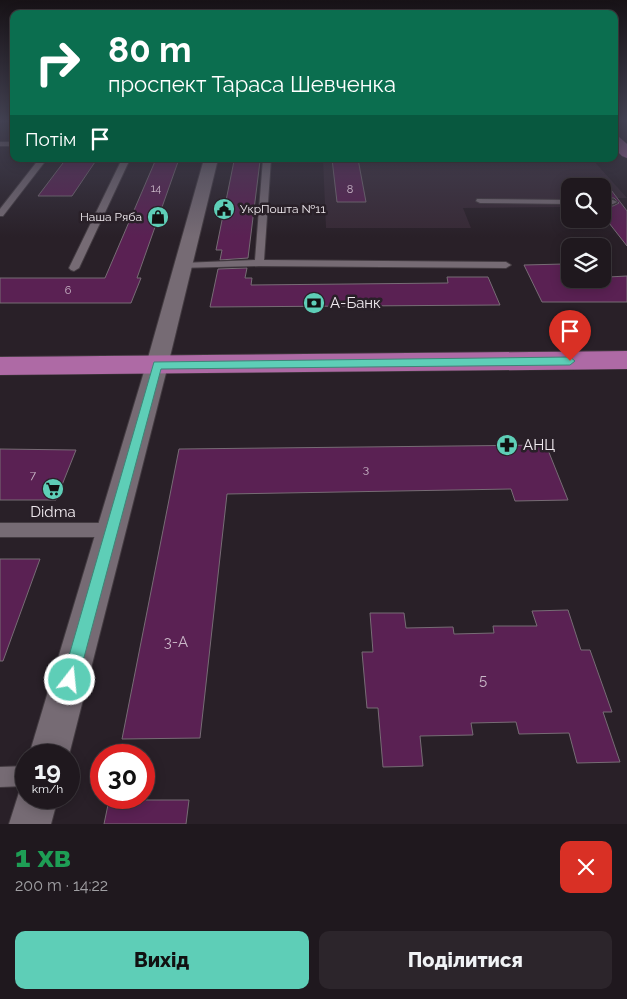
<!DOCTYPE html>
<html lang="uk">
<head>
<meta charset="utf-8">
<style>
  body { margin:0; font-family:Raleway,sans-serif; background:#2c252b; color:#f1f3f6; height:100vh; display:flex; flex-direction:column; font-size:19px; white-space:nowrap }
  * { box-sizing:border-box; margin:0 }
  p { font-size:16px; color:#a1a0a4 }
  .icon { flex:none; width:28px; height:28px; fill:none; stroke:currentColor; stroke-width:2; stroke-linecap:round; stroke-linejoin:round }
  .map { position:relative; height:824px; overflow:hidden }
  .side { display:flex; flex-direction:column; background:#1f181e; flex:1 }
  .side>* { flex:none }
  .banner { position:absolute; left:10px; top:10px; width:608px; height:152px; border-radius:10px; box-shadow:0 2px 12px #0003,0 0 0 1px #3c373c; background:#0b6e4f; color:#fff; overflow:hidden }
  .fabs { position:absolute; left:561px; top:178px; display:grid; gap:10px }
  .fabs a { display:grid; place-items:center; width:50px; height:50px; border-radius:10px; background:#1f181e; box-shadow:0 2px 12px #0003,0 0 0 1px #3c373c; font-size:25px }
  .speed { position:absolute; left:15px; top:744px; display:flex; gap:10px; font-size:25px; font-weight:700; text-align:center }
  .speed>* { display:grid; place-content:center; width:65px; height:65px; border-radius:50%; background:#1f181e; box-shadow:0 2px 12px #0003,0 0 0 1px #3c373c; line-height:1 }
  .speed small { font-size:12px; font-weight:400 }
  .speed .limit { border:8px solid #d22; background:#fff; color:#111 }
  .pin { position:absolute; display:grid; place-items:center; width:42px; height:42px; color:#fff; margin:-51px -21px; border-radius:50% 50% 50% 0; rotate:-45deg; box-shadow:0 0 5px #0007 }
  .pin .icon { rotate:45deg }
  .me { position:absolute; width:55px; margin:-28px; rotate:16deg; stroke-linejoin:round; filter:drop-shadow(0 0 4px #0008) }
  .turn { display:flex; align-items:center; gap:18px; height:105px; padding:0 15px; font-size:22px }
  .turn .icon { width:65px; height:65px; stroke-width:2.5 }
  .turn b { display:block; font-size:35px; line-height:42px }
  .then { display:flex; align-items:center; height:48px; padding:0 15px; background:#0003; gap:10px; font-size:19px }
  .round { display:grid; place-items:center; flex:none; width:52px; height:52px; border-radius:10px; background:#2c252b }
  .overview { display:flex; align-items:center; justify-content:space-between; height:85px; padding:0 15px }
  h1 { font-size:30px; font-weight:800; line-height:38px; color:#1e9e55 }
  .primary-button { display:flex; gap:10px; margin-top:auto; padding:10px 15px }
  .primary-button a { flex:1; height:58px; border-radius:10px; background:#5eceb7; color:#111; font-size:20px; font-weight:800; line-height:58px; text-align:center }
  .primary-button a+a { background:#2c252b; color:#f1f3f6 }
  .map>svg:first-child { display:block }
</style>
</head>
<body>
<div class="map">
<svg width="627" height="824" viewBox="0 0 627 824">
  <rect width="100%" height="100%" fill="#292028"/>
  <!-- built -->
  <path fill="#372935" d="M 323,159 L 592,159 L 627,198 L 603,198 L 602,186 L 570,186 L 570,197 L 568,198 L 570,207 L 463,208 L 471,228 L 326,228 Z"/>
  <!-- building -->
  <path fill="#5a2153" stroke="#776c75" d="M 66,159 L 97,159 L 72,196 L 38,196 Z
    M 156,159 L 179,159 L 137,278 L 141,278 L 131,303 L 0,303 L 0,278 L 105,278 Z
    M 332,159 L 358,159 L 366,202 L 337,202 Z
    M 234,161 L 260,161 L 248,258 L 220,260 L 222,250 L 216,250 Z
    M 602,178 L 627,211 L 627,246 L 602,214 L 602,206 L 613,206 L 619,203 L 614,198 L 602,198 Z
    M 564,264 L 570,279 L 627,276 L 627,302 L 542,302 L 524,265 Z
    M 247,268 L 245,278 L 252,278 L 251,285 L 448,283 L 447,277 L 488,277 L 500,305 L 210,307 L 218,269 Z
    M 546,445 L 568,500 L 515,501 L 511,489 L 227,494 L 200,738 L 122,739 L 179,449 Z
    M 0,449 L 76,450 L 56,500 L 0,500 Z
    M 0,559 L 40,559 L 3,661 L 0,661 Z
    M 568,610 L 581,650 L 590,650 L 612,712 L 603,712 L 620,762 L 577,763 L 569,733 L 519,734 L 516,722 L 471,723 L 473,735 L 420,736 L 423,766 L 383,767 L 378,708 L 367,708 L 362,652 L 373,652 L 370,613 L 404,613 L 406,628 L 453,627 L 454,634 L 494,633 L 493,626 L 537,626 L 532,611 Z
    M 109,800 L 189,800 L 186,824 L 104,824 Z"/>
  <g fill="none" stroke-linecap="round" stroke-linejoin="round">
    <!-- service casing -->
    <g stroke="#433b41" stroke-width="2">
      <path id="service" d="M 0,142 L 14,142 L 14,146 L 0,146 Z
        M 39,159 L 47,159 L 3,216 L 0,216 L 0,209 Z
        M 122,159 L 130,159 L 79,268 L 74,271 L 71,270 L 69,268 Z
        M 263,159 L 271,159 L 264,260 L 506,262 L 511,265 L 506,268 L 259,266 L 179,268 L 177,266 L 182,263 L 255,260 Z
        M 477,199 L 570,200 L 570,204 L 480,203 L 476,201 Z
        M 602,200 L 613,200 L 617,202 L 613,204 L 602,204 Z
        M 0,523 L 112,523 L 117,525 L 120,530 L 117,535 L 112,537 L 0,537 Z
        M 26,766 L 26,786 L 0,787 L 0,767 Z"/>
    </g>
    <!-- minor casing -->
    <g stroke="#433b41" stroke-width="2">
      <path id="minor" d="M 204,159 L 218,159 L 168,365 L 69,755 L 29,755 L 146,365 Z
        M 26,782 L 26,798 L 58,798 L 51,824 L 9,824 L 22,783 Z"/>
    </g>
    <!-- primary casing -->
    <g stroke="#433b41" stroke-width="1">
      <path id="primary" d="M 614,136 L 619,137 L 627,144 L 627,158 L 622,156 L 614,148 Z
        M 627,351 L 627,369 L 0,375 L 0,357 Z"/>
    </g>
    <!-- service -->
    <use href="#service" fill="#766b74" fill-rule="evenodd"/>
    <!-- minor -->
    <use href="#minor" fill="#766b74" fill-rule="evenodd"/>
    <!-- primary -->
    <use href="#primary" fill="#ae6aa5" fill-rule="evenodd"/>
  </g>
  <!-- sky -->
  <linearGradient id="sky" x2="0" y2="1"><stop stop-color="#171216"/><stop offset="0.51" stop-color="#434253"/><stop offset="1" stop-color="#434253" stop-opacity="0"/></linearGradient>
  <rect width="627" height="237" fill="url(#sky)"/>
  <!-- route -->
  <path fill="#5eceb7" stroke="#3d8677" d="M 570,357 L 575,361 L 570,365 L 161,369 L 78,680 L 76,686 L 70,688 L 64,686 L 62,680 L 154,362 Z"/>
  <!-- icons -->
  <defs>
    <g id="civic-disc" transform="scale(1.125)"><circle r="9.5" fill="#5eceb7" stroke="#292028"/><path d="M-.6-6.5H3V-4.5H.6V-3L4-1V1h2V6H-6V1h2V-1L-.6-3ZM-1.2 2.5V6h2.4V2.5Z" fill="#111"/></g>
    <g id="shop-disc" transform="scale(1.125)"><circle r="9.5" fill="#5eceb7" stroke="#292028"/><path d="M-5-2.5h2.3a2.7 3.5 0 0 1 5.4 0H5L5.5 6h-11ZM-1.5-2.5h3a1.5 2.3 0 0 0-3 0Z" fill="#111"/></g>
    <g id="bank-disc" transform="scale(1.125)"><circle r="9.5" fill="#5eceb7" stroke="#292028"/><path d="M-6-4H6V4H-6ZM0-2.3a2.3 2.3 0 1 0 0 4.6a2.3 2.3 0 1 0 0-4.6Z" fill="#111"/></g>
    <g id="pharmacy-disc" transform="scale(1.125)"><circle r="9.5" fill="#5eceb7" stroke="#292028"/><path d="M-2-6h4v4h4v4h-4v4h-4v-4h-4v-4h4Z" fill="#111"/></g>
    <g id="supermarket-disc" transform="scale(1.125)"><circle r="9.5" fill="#5eceb7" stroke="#292028"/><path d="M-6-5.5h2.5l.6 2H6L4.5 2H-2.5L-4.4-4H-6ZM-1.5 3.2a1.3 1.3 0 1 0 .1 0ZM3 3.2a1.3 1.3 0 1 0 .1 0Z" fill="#111"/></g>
  </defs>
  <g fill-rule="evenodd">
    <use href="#civic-disc" x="224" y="209"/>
    <use href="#shop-disc" x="158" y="217"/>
    <use href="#bank-disc" x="314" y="303"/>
    <use href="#pharmacy-disc" x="507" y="445"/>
    <use href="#supermarket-disc" x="53" y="489"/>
  </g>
  <g text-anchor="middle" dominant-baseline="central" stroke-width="5" stroke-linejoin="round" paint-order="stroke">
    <!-- far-number labels -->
    <g font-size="11" fill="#cab8c8">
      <text x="156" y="188">14</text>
      <text x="350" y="189">8</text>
      <text x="68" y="290">6</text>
    </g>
    <!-- far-poi labels -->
    <g font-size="12" fill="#f0eaef" stroke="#292028" text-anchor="start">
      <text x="240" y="209">УкрПошта №11</text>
      <text x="142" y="217" text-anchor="end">Наша Ряба</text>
    </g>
    <!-- number labels -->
    <g font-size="12" fill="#cab8c8">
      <text x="366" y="469">3</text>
      <text x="33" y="475">7</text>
    </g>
    <!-- poi labels -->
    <g font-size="15" fill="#f0eaef" stroke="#292028" text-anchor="start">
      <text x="330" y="303">А-Банк</text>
      <text x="523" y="445">АНЦ</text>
      <text x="53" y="512" text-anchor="middle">Didma</text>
    </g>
    <!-- near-number labels -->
    <g font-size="15" fill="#cab8c8">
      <text x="176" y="642">3-А</text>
      <text x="483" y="680">5</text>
    </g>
  </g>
</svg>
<div class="fabs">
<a><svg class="icon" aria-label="search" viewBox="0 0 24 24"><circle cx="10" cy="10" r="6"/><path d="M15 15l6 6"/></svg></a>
<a><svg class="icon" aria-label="layers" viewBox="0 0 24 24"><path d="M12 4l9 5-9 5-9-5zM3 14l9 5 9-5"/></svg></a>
</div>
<div class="speed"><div>19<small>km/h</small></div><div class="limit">30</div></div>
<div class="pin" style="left:570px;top:361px;background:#d93025"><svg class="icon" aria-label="arrive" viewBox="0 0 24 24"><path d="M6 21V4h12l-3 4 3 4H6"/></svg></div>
<svg class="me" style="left:70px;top:680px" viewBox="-20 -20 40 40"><circle r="17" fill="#5eceb7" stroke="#fff" stroke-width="3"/><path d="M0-11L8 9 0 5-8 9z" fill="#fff"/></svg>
<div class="banner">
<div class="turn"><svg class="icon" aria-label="right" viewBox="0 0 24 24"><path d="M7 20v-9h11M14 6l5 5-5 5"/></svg><div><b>80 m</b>проспект Тараса Шевченка</div></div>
<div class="then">Потім<svg class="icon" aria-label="arrive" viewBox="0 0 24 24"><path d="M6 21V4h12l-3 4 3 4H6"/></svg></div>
</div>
</div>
<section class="side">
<div class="overview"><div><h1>1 хв</h1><p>200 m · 14:22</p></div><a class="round" style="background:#d93025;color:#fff"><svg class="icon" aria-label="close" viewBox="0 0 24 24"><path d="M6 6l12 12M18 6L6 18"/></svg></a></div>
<div class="primary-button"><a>Вихід</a><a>Поділитися</a></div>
</section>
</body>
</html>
